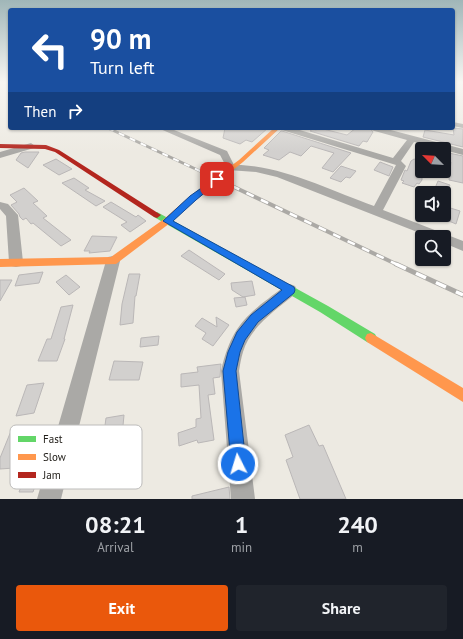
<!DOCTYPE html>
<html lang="en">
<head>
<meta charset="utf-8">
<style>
  body { margin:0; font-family:"PT Sans",sans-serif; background:#20242c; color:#f1f3f6; height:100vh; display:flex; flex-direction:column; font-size:15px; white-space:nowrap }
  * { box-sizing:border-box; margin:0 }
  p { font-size:13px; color:#9ea1a6 }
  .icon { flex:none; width:22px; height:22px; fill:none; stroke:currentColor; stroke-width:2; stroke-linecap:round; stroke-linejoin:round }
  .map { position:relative; height:499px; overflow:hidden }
  .panel { display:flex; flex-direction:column; background:#171b24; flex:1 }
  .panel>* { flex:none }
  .banner { position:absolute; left:8px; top:8px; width:447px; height:122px; border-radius:4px; box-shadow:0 1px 3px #0004; background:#1a4fa0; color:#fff; overflow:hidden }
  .needle { width:26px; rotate:294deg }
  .controls { position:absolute; left:415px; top:142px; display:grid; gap:8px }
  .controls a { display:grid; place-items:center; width:36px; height:36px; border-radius:4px; background:#171b24; box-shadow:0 1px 3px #0004; font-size:20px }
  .pin { position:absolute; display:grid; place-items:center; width:34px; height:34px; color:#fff; margin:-17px; border-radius:8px; box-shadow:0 2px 6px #0006 }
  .me { position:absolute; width:44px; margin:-22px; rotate:355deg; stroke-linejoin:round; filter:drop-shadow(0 0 3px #0008) }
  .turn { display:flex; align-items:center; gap:14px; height:84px; padding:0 16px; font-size:18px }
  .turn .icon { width:52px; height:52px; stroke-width:2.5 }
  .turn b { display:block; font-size:28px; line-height:34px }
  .then { display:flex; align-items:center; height:38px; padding:0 16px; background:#0003; gap:8px; font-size:15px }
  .eta { display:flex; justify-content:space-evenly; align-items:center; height:68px; text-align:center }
  .eta b { font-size:24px; font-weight:800; line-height:28px }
  .primary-button { display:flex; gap:8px; margin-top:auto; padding:8px 16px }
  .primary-button a { flex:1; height:46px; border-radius:4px; background:#ea580c; color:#fff; font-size:16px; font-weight:800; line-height:46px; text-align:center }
  .primary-button a+a { background:#20242c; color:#f1f3f6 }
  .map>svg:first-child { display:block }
</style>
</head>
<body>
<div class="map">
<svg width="463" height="499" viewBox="0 0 463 499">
  <rect width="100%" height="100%" fill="#edeae2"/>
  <!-- building -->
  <path fill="#d2d0ce" stroke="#bab7b7" d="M 225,128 L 268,128 L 252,142 L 246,140 L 240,144 L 223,138 Z
    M 319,128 L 347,135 L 356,128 L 369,128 L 373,132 L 367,142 L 363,141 L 359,146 L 310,131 L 313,129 L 316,130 Z
    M 453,128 L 463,129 L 463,147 L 423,137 L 425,130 L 454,135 Z
    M 281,131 L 282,131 L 351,153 L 333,172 L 322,168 L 334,153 L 311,146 L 301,156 L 290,152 L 279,160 L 263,155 L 269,150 L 264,148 Z
    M 25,152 L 39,152 L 28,168 L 16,160 L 21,153 Z
    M 444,152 L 463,156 L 463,183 L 449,180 L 451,162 L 444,160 Z
    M 56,159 L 72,169 L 59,175 L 43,165 Z
    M 414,159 L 422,162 L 422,180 L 419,184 L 417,183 L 414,187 L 402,183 L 404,181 L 401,180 L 405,170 L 407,171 L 411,161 Z
    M 380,162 L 393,167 L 389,176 L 374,170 Z
    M 341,166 L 356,171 L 350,178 L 346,177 L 341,182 L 330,178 Z
    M 74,178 L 89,188 L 85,190 L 105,201 L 96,206 L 62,183 Z
    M 438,181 L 450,185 L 446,193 L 433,193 Z
    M 24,188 L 38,201 L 33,203 L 47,216 L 43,218 L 71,240 L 61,246 L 33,223 L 31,224 L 26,218 L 23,220 L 20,217 L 19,214 L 11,205 L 17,202 L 10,195 Z
    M 111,202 L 136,217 L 138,215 L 146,221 L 130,232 L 121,225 L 127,222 L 103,207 Z
    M 444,206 L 460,211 L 456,224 L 444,219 Z
    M 92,236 L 117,237 L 110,251 L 89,253 L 90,251 L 84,251 Z
    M 189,250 L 225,274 L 219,280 L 181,256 Z
    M 43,272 L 39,283 L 15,286 L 19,275 Z
    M 129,274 L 140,274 L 136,296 L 135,296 L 133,323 L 120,325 L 122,304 Z
    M 66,275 L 80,287 L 69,295 L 56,282 Z
    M 0,280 L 12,280 L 0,301 Z
    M 252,281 L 255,295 L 243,297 L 232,290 L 231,283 Z
    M 245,297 L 247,305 L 236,307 L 234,298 Z
    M 73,305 L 64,339 L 65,339 L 57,361 L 38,361 L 47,339 L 51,339 L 61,307 Z
    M 216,317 L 229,325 L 213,346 L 202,339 L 206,333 L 195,326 L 202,318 L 217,327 Z
    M 159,336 L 158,345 L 140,347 L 141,338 Z
    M 114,361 L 143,362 L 139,380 L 109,380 Z
    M 221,364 L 220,377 L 213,378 L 215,394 L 208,395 L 214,440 L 198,443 L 197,440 L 179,446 L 178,433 L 196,427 L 196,419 L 201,418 L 199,385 L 181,387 L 181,374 L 198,372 L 197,367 Z
    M 44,383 L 34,413 L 16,416 L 27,385 Z
    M 124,415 L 120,458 L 127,456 L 127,475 L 90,485 L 91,466 L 100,463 L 106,418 Z
    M 309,425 L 319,446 L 323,445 L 346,499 L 300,499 L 286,460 L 293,457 L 285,435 Z
    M 29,430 L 23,447 L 48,447 L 33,492 L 19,492 L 29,467 L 0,469 L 0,458 L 11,431 Z
    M 229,487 L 230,499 L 192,499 L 192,496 Z"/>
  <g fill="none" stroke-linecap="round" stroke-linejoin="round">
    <!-- street -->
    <path fill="#aaa9a6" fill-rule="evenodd" d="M 453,122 L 463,124 L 463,128 L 453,126 Z
      M 158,128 L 169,128 L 227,151 L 234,165 C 278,164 332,191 374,206 L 396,165 L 282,130 L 281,128 L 293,128 L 393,158 L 407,140 L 371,130 L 370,128 L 383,128 L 463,149 L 463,155 L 414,142 L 401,161 L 406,166 L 383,210 L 463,241 L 463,251 L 444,243 L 444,237 L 430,237 L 277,177 L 256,172 L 228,170 L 220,155 Z
      M 31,143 L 35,146 L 34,148 L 0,158 L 0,152 Z
      M 0,202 L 8,204 L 18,215 L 23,262 L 21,266 L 16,267 L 11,266 L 9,262 L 6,216 L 0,209 Z
      M 113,256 L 118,257 L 120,261 L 61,499 L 37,499 L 106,261 L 108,257 Z
      M 290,284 L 295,286 L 297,290 L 295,294 C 276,310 250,327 243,352 C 241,358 240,365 239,371 L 255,499 L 231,499 L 221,371 C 232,323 248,314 285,286 Z"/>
    <!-- fast -->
    <path fill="#63d668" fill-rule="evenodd" d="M 157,212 L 328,306 L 375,334 L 377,338 L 375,342 L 371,343 L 367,342 L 320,312 L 154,217 L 153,215 Z"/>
    <!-- slow -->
    <path fill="#ff974d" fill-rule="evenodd" d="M 274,128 L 280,128 L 243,162 L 196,200 L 170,223 L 116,264 L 0,267 L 0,259 L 111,257 L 164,219 L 190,196 L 239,160 Z
      M 371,333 L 463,388 L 463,402 L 367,342 L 365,338 L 367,334 Z"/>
    <!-- jam -->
    <path fill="#b3261e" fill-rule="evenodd" d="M 0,144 L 46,145 L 59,150 L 161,215 L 157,218 L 154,217 L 55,152 L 45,149 L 0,148 Z"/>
    <!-- rail-far2 casing -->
    <g stroke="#aba9a5" stroke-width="3">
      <path id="rail-far2" d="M 108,128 L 234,187"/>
    </g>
    <!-- rail-far1 casing -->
    <g stroke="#aba9a5" stroke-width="4">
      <path id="rail-far1" d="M 232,186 L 398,265"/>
    </g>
    <!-- rail casing -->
    <g stroke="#aba9a5" stroke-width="5">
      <path id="rail" d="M 396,264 L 463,295"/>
    </g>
    <!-- rail-far2 -->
    <use href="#rail-far2" stroke="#fff" stroke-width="2" stroke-dasharray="6" stroke-linecap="butt"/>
    <!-- rail-far1 -->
    <use href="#rail-far1" stroke="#fff" stroke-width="2.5" stroke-dasharray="8" stroke-linecap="butt"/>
    <!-- rail -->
    <use href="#rail" stroke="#fff" stroke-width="3.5" stroke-dasharray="11" stroke-linecap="butt"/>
  </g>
  <!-- sky -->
  <linearGradient id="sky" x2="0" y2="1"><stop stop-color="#a0b6b8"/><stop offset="0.54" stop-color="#f7f6f2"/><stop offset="1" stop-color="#f7f6f2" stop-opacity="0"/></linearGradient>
  <rect width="463" height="152" fill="url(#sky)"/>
  <!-- route -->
  <path fill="#1a73e8" stroke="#114b97" d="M 217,177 L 220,179 L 219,181 L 196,200 L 173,221 L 294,287 L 295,290 L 294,293 L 258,322 L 245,340 L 240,352 L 236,371 L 246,464 L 244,470 L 238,472 L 233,470 L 231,464 L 223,371 L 228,352 L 237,332 L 251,315 L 282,290 L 163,221 L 190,196 Z"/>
  <!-- legend -->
  <rect x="10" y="425" width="132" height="64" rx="6" fill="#fff" stroke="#bdbcbb" stroke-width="1"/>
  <rect x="18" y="436" width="18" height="6" fill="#63d668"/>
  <rect x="18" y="454" width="18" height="6" fill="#ff974d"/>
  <rect x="18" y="472" width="18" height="6" fill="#b3261e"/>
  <g font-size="11" fill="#23201b">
    <text x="43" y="443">Fast</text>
    <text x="43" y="461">Slow</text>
    <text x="43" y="479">Jam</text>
  </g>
</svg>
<div class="controls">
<a><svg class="needle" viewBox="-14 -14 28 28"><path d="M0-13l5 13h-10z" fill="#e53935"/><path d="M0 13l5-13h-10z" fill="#9ea1a6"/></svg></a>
<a><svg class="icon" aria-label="sound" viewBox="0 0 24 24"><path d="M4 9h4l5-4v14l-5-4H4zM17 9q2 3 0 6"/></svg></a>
<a><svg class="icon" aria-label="search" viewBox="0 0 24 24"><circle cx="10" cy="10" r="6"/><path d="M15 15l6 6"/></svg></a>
</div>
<div class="pin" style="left:217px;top:179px;background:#d93025"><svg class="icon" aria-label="arrive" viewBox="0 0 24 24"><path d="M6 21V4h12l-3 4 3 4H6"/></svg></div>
<svg class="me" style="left:238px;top:464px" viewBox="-20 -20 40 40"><circle r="17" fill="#1a73e8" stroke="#fff" stroke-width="3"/><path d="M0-11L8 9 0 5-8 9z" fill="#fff"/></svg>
<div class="banner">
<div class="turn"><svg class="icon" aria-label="left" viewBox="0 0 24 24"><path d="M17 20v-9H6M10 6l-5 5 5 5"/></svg><div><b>90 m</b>Turn left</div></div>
<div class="then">Then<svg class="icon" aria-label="right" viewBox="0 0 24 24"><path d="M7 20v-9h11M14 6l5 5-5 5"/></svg></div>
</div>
</div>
<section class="panel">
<div class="eta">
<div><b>08:21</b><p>Arrival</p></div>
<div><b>1</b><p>min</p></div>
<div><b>240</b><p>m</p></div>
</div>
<div class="primary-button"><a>Exit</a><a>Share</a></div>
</section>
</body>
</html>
